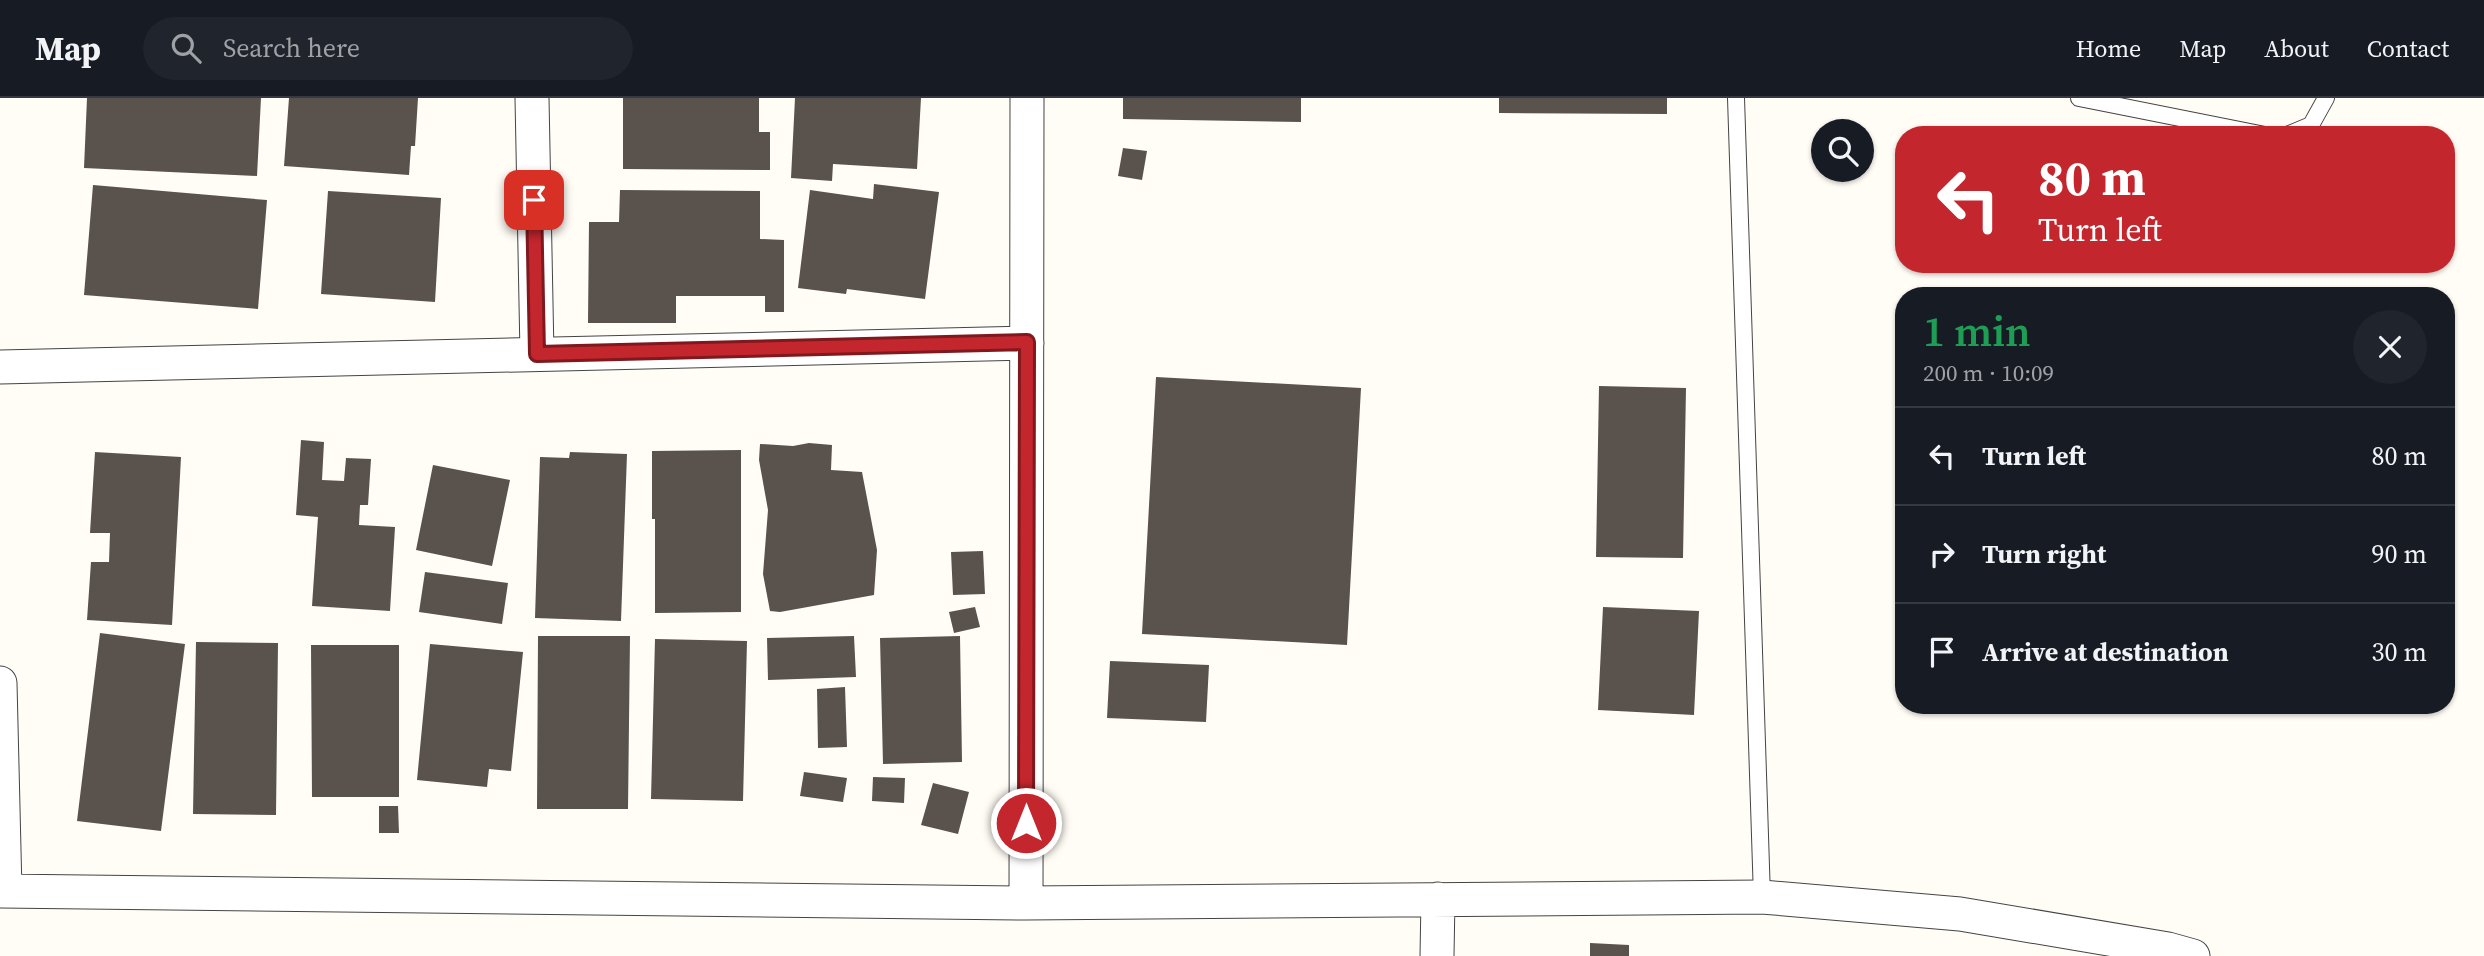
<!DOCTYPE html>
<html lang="en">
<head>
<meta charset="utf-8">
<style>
  body { margin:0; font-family:"Source Serif 4",serif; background:#20242c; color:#f1f3f6; height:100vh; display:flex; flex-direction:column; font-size:26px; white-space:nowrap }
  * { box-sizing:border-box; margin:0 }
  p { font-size:23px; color:#9ea1a6 }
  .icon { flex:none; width:38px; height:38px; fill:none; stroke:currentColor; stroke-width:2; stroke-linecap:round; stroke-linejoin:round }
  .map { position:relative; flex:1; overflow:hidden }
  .side { position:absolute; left:1895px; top:189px; width:560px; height:427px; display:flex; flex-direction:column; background:#171b24; border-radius:28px; box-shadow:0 2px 5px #0004 }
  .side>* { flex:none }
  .hud { position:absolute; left:1895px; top:28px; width:560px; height:147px; border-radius:28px; box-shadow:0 2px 5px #0004; background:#c4262e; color:#fff; overflow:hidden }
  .buttons { position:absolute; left:1811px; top:21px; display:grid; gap:14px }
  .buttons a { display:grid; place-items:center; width:63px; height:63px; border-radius:50%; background:#171b24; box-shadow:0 2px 5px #0004; font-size:35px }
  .pin { position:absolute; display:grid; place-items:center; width:60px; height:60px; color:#fff; margin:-30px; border-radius:14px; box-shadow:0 4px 10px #0006 }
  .me { position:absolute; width:77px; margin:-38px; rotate:0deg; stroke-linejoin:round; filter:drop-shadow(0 0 5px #0008) }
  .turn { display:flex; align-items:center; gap:24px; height:147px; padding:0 28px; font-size:32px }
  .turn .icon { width:91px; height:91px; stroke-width:2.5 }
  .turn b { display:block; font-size:49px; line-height:60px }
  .round { display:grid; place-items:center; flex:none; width:74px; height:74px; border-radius:37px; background:#20242c }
  .summary { display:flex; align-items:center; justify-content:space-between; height:119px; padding:0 28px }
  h1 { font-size:42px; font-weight:600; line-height:52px; color:#1e9e55 }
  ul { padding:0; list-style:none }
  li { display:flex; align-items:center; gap:21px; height:98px; padding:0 28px; border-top:2px solid #363941 }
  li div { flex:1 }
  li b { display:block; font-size:26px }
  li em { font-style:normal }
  header { display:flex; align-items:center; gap:42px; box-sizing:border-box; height:98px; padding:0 35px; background:#171b24; border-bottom:2px solid #363941 }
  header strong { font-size:33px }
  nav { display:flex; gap:38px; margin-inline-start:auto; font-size:24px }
  .search { width:490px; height:63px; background:#20242c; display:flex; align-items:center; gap:18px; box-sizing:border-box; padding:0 24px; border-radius:38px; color:#9ea1a6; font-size:26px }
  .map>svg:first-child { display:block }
</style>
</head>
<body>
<header>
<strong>Map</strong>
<div class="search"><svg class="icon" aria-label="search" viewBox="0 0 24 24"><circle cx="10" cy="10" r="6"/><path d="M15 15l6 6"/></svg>Search here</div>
<nav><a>Home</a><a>Map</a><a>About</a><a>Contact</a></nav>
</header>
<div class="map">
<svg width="2484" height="858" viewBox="0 0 2484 858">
  <rect width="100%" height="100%" fill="#fffdf5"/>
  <!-- building -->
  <path fill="#5a524d" d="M 87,0 L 261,0 L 257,78 L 84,70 Z
    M 289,0 L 418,0 L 415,48 L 411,48 L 409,77 L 284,68 Z
    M 623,0 L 759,0 L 759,34 L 770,34 L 770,72 L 623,71 Z
    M 795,0 L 921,0 L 917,71 L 833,66 L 832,83 L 791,80 Z
    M 1123,0 L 1301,0 L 1301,24 L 1123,21 Z
    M 1499,0 L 1667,0 L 1667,16 L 1499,15 Z
    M 1123,50 L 1147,53 L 1142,82 L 1118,78 Z
    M 874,86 L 939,94 L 925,201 L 847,191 L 846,196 L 798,190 L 810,92 L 873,101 Z
    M 93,87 L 267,102 L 258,211 L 84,197 Z
    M 620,92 L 760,93 L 760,141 L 784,142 L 784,214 L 765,214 L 765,198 L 676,198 L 676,225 L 588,225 L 589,124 L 619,124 Z
    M 328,93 L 441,100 L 435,204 L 321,196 Z
    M 1156,279 L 1361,290 L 1347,547 L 1142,536 Z
    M 1599,288 L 1686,290 L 1683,460 L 1596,459 Z
    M 301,342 L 324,344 L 322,382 L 344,383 L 346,360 L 371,361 L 368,407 L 360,407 L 359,427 L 395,429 L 390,513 L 312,508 L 318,419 L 296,417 Z
    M 809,345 L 832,347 L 831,372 L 862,374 L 877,452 L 874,497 L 780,514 L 770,513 L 763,476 L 768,412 L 759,362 L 760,346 L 793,348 Z
    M 741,352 L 741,514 L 655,515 L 655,421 L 652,421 L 652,353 Z
    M 95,354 L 181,359 L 172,527 L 87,522 L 91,464 L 109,464 L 110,435 L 90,435 Z
    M 570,354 L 627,356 L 621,523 L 535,520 L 540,359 L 569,360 Z
    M 433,367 L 510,382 L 492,468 L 416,452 Z
    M 983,453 L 985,496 L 953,497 L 951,454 Z
    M 425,474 L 508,485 L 502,526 L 419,514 Z
    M 975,509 L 980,529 L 954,535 L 949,514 Z
    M 1603,509 L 1699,513 L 1694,617 L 1598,612 Z
    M 100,535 L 185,546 L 161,733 L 77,723 Z
    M 538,538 L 630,538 L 628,711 L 537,711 Z
    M 854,538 L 856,579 L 768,582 L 767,540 Z
    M 960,538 L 962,664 L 883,666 L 880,540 Z
    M 655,541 L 747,543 L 743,703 L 651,701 Z
    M 196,544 L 278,545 L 276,717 L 193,716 Z
    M 430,546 L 523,554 L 511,673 L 489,671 L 487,689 L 417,682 Z
    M 311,547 L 399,547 L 399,699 L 312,699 Z
    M 1110,563 L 1209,567 L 1206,624 L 1107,620 Z
    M 845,589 L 847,649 L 818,650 L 817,591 Z
    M 804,674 L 847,680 L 843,704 L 800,698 Z
    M 873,679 L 905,680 L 904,705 L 872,703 Z
    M 933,685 L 969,694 L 958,736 L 921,727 Z
    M 379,708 L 398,708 L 399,735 L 379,735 Z
    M 1590,845 L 1629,847 L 1629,858 L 1590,858 Z"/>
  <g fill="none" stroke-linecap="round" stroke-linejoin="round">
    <!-- service casing -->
    <g stroke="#444" stroke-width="18">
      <path id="service" d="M 1736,0 L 1762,799
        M 2079,0 L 2265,37
        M 2287,37 L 2311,27 L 2326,0"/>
    </g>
    <!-- minor casing -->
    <g stroke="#444" stroke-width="35">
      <path id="minor" d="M 532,0 L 537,256
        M 0,269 L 1027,245
        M 0,585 L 5,793
        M 0,793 L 1026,805 L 1762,799 L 1960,816 L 2168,851 L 2193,858
        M 1026,805 L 1027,0
        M 1437,858 L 1438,801"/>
    </g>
    <!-- service -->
    <use href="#service" stroke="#fff" stroke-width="16"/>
    <!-- minor -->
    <use href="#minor" stroke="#fff" stroke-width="33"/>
  </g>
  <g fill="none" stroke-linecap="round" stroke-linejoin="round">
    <!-- route casing -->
    <g stroke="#7f191e" stroke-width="18">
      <path id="route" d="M 534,102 L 537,256 L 1027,244 L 1026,725"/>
    </g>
    <!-- route -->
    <use href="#route" stroke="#c4262e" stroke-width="12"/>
  </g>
</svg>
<div class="buttons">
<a><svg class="icon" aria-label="search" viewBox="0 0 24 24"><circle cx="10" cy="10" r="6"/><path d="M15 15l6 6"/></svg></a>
</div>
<div class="pin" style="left:534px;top:102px;background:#d93025"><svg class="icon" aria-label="arrive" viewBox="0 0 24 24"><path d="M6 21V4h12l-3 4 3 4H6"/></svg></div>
<svg class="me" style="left:1026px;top:725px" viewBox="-20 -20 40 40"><circle r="17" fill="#c4262e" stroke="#fff" stroke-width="3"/><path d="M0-11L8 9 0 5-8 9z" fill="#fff"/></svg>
<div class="hud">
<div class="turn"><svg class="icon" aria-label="left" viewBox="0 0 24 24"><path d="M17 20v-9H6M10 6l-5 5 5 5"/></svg><div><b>80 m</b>Turn left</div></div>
</div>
<section class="side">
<div class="summary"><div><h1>1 min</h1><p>200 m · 10:09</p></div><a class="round"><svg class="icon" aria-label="close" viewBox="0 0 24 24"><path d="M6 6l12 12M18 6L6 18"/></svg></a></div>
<ul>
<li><svg class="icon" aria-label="left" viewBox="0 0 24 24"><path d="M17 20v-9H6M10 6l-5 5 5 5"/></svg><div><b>Turn left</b></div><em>80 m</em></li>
<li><svg class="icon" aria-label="right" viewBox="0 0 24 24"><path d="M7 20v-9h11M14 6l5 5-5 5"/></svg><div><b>Turn right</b></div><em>90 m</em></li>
<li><svg class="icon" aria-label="arrive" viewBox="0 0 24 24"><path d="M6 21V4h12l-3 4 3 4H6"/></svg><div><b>Arrive at destination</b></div><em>30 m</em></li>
</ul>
</section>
</div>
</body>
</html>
